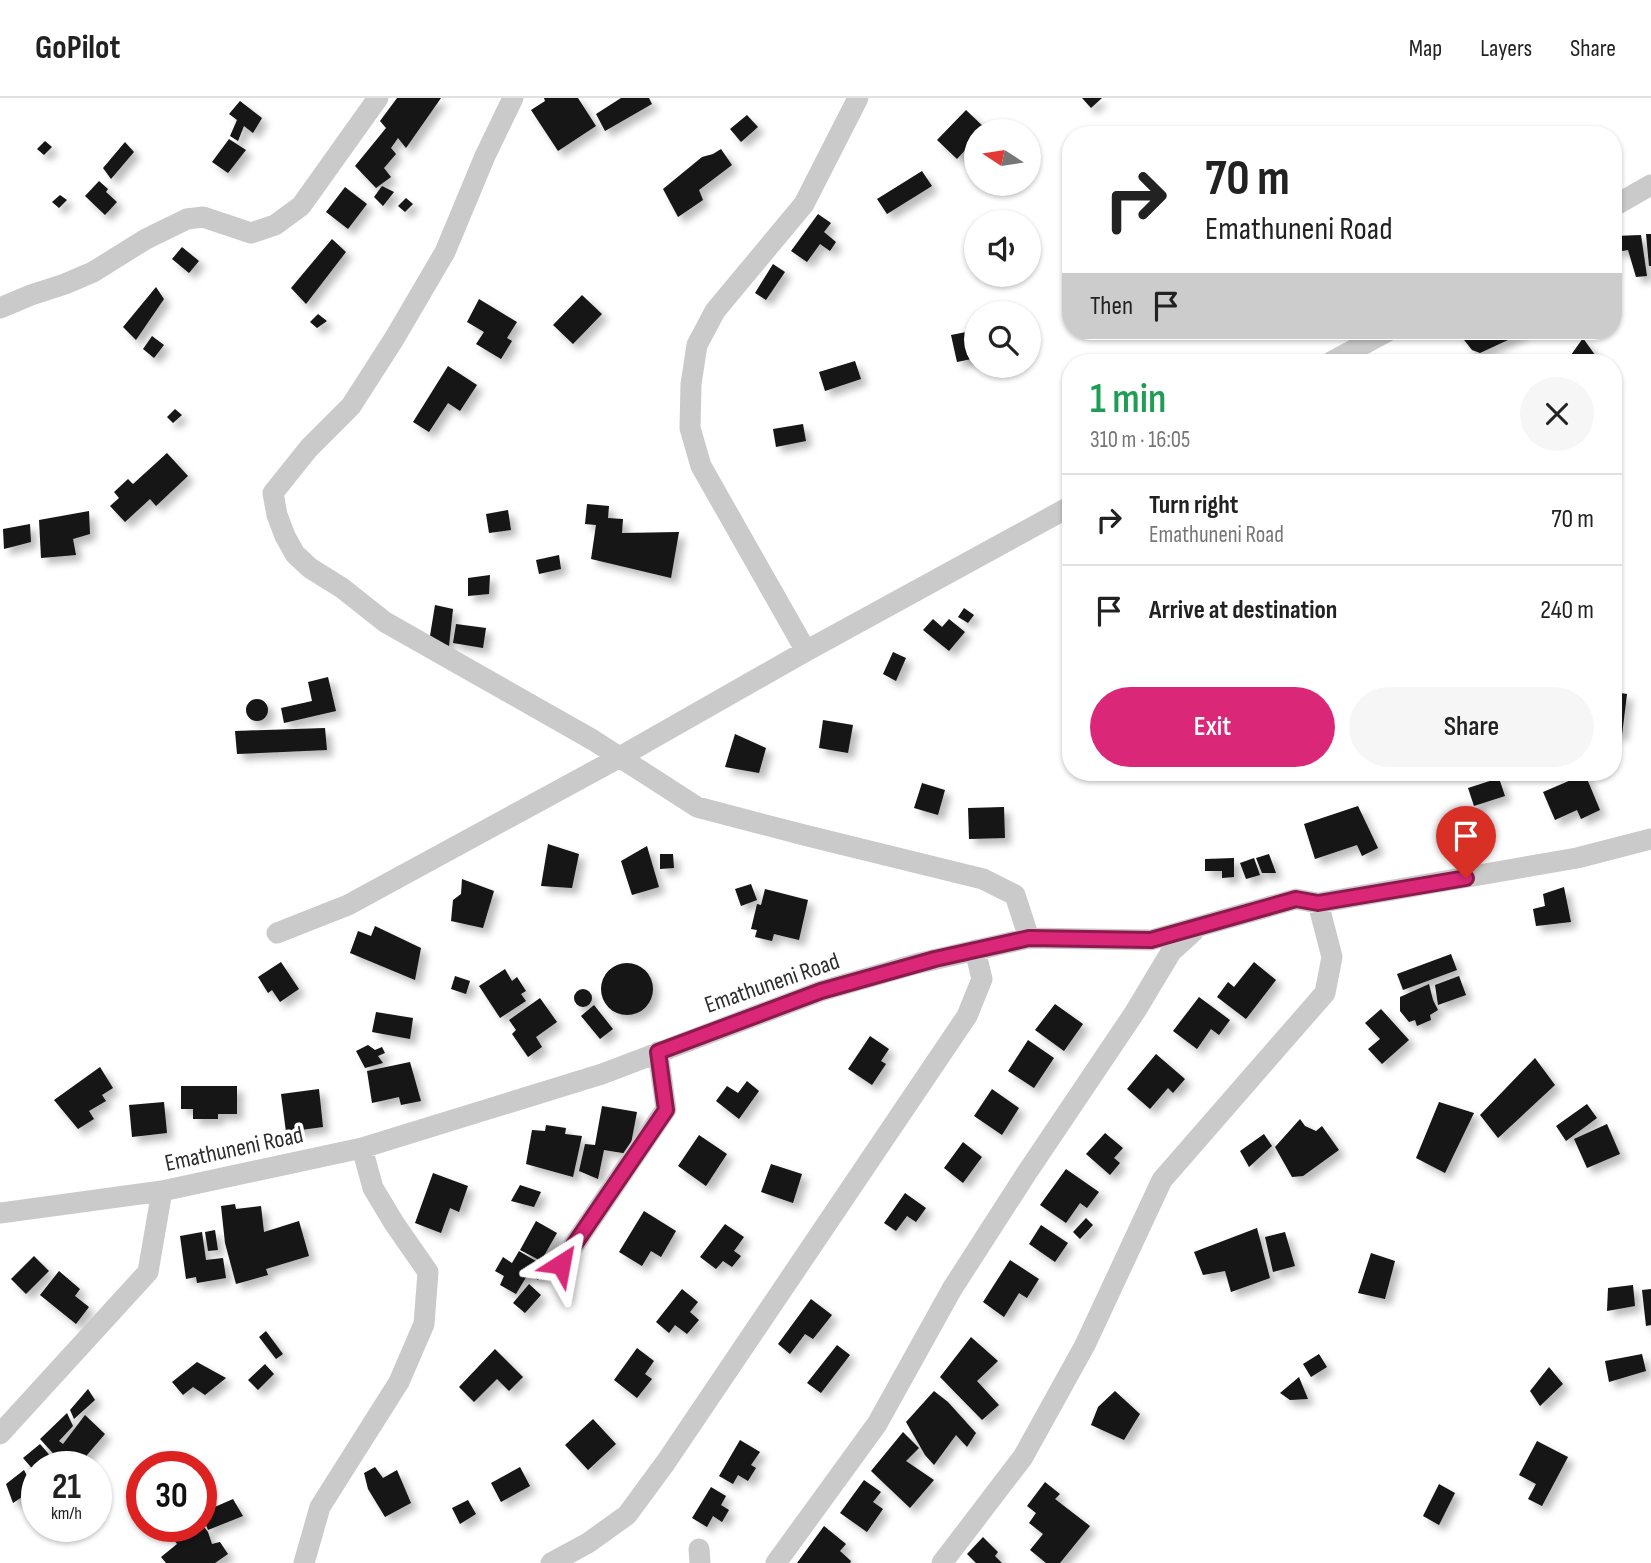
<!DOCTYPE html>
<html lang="en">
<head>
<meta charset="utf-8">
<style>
  body { margin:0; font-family:"Sofia Sans Condensed",sans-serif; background:#f6f6f6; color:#222; height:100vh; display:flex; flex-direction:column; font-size:26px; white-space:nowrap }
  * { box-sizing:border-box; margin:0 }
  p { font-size:23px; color:#767676 }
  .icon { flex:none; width:38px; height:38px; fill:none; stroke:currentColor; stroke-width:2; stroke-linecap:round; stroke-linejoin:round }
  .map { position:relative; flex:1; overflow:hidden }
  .drawer { position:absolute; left:1062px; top:256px; width:560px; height:427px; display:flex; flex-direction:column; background:#fff; border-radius:28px; box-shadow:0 2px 5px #0004 }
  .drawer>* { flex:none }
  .guide { position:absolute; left:1062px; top:28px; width:560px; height:214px; border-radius:28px; box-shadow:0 2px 5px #0004; background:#fff; color:#222; overflow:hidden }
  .needle { width:46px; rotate:282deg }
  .buttons { position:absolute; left:964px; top:21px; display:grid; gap:14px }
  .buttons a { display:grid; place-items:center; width:77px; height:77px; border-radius:50%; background:#fff; box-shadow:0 2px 5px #0004; font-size:35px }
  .speed { position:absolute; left:21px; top:1353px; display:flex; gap:14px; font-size:35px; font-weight:700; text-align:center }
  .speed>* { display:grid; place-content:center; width:91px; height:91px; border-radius:50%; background:#fff; box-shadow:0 2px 5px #0004; line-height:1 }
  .speed small { font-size:18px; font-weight:400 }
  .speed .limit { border:10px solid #d22; background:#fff; color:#111 }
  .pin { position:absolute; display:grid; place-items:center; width:60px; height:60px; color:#fff; margin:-72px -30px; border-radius:50% 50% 50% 0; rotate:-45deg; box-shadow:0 0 7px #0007 }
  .pin .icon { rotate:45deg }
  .me { position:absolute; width:77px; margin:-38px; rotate:34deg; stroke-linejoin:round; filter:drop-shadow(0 0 5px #0008) }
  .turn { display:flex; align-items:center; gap:24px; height:147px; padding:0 28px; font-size:32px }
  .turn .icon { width:91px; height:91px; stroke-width:2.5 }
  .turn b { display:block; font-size:49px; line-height:60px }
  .then { display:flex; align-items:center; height:66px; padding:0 28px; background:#0003; gap:14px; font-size:26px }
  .round { display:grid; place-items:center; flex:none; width:74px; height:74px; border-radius:37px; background:#f6f6f6 }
  .headline { display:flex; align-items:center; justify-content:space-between; height:119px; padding:0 28px }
  h1 { font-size:42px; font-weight:600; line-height:52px; color:#1e9e55 }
  .button { display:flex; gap:14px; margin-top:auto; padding:14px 28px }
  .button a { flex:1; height:80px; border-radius:42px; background:#db2777; color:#fff; font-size:28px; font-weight:600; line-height:80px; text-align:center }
  .button a+a { background:#f6f6f6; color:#222 }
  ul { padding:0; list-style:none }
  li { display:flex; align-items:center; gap:21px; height:91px; padding:0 28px; border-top:2px solid #e0e0e0 }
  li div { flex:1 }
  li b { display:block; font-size:26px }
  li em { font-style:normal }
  header { display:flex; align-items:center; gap:42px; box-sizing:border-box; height:98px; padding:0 35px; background:#fff; border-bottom:2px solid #e0e0e0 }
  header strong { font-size:33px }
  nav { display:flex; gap:38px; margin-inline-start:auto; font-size:24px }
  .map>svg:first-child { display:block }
</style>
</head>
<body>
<header>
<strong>GoPilot</strong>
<nav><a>Map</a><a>Layers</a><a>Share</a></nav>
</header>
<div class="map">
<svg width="1651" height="1465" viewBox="0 0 1651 1465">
  <defs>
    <filter id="shadow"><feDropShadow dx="6" dy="6" stdDeviation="3.5" flood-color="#0004"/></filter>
  </defs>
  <rect width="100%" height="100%" fill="#fff"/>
  <!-- building -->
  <path fill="#141414" filter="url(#shadow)" d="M 397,0 L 441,0 L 406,50 L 398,40 L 391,50 L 396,56 L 384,70 L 391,79 L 376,90 L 355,68 L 386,30 L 380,23 Z
    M 544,0 L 578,0 L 596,28 L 558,53 L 531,12 L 545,3 Z
    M 621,0 L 649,0 L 652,6 L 605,33 L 596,16 Z
    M 1082,0 L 1102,0 L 1091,10 Z
    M 240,3 L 262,20 L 253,35 L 244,28 L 238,43 L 230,38 L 237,22 L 229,16 Z
    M 966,12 L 988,33 L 976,33 L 976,57 L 968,49 L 957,61 L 937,42 Z
    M 747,17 L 758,29 L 741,44 L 730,31 Z
    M 229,41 L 246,52 L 228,75 L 212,64 Z
    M 45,43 L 52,49 L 44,57 L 37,51 Z
    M 125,44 L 134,54 L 111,81 L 103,70 Z
    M 721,51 L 732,67 L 699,92 L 703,102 L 678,119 L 663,91 L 702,59 L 713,56 Z
    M 922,73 L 932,88 L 887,116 L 877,101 Z
    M 99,83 L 108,91 L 106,94 L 117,104 L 105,117 L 85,98 Z
    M 382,88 L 394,94 L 383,108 L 374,99 Z
    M 345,89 L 367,106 L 348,131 L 326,114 Z
    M 60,97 L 67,102 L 59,110 L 52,104 Z
    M 406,100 L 413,106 L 405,114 L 398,108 Z
    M 818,116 L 831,125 L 824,134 L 836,144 L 830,153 L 820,146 L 807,164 L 791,153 Z
    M 1646,136 L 1651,136 L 1651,168 L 1649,168 Z
    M 1641,137 L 1647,178 L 1636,179 L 1628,152 L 1616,154 L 1614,138 Z
    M 332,141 L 346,154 L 306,206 L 291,190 Z
    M 182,149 L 199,163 L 189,175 L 172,161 Z
    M 773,166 L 785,174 L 766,202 L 755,195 Z
    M 156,189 L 164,201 L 136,242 L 123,229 Z
    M 582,197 L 602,216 L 573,246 L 553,227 Z
    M 479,201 L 517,224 L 507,240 L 512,243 L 501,261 L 476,246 L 484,234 L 467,224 Z
    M 318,216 L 327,223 L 317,230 L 310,224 Z
    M 976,232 L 976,260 L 957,264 L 951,237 Z
    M 1457,233 L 1522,233 L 1523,235 L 1480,255 L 1472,252 Z
    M 152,238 L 164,247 L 154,260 L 143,251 Z
    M 1583,240 L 1600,264 L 1566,264 Z
    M 1467,256 L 1488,264 L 1464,264 Z
    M 855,263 L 861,281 L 825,293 L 819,274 Z
    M 448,268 L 477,287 L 460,313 L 448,305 L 429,334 L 413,324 Z
    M 175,311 L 182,317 L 173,325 L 167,319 Z
    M 803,326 L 806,343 L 776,349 L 773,331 Z
    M 167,355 L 188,378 L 156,408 L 150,401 L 125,424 L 110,408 L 119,400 L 114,394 L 128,381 L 133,386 Z
    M 587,406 L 609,408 L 608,420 L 623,421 L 622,435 L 679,434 L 671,480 L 591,461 L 596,427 L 585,426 Z
    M 508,412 L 511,432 L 489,435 L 486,416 Z
    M 89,413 L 90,436 L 73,441 L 76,457 L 41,460 L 39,422 Z
    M 30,426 L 31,444 L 4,451 L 3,431 Z
    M 559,457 L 561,471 L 539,476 L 536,462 Z
    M 490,477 L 489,496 L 468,498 L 468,480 Z
    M 435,507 L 453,511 L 449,548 L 429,544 Z
    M 964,510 L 974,517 L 968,525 L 958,519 Z
    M 933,521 L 942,529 L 949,521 L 965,534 L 949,553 L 923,532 Z
    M 456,526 L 486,530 L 483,550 L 453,545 Z
    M 893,554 L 906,560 L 896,583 L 883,576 Z
    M 328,579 L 336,613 L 284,625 L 281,610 L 312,603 L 308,584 Z
    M 1614,594 L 1627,596 L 1622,637 L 1614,636 Z
    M246 612a11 11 0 1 1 22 0a11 11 0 1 1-22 0Z
    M 823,622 L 853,627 L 848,655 L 819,650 Z
    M 325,630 L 327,652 L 237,656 L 235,633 Z
    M 735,636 L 766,650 L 759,675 L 725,669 Z
    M 1585,676 L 1600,712 L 1581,721 L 1577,712 L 1555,722 L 1543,694 Z
    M 1499,680 L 1505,698 L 1474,708 L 1468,690 Z
    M 922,685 L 945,692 L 938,717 L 914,710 Z
    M 1358,708 L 1378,750 L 1362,758 L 1357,747 L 1315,761 L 1304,726 Z
    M 1004,709 L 1005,740 L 969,741 L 968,710 Z
    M 548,746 L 579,756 L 572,790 L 541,788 Z
    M 647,748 L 659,789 L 632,797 L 621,763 Z
    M 660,756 L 673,756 L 674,770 L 660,771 Z
    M 1269,756 L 1276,775 L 1262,775 L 1256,760 Z
    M 1234,760 L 1234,779 L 1222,780 L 1222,773 L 1205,773 L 1205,761 Z
    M 1254,760 L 1260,777 L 1246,781 L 1240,765 Z
    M 462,781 L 494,793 L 483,830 L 451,823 L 453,802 L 461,796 Z
    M 751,786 L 757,802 L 741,808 L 735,791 Z
    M 1564,789 L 1571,824 L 1536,828 L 1533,811 L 1545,808 L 1543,796 Z
    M 765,791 L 808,802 L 799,842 L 774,836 L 772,843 L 755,839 L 757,832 L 751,831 L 757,806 L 761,807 Z
    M 375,828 L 421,850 L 415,882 L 350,855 L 358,833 L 371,838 Z
    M 1451,856 L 1457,872 L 1403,892 L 1397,876 Z
    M 281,864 L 299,891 L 280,904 L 272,892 L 268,895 L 258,879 Z
    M 1254,864 L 1276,882 L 1246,921 L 1217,899 L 1228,884 L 1234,889 Z
    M601 891a26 26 0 1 1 52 0a26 26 0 1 1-52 0Z
    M 505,871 L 512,883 L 517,879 L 526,893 L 521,896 L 526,903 L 500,920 L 479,888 Z
    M 455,878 L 470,883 L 466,896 L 451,891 Z
    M 1459,878 L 1466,897 L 1438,907 L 1435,887 Z
    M 1429,886 L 1433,902 L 1438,912 L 1430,917 L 1431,922 L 1417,928 L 1415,922 L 1409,924 L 1400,913 L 1400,899 Z
    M574 900a9 9 0 1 1 18 0a9 9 0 1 1-18 0Z
    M 1199,899 L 1230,922 L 1219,937 L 1211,931 L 1197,951 L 1173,933 Z
    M 540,900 L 557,924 L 536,939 L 542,949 L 528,959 L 512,936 L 516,932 L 509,922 Z
    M 1055,906 L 1083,926 L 1064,953 L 1035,932 Z
    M 594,907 L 613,931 L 600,941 L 581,918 Z
    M 1381,911 L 1409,942 L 1382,966 L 1368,951 L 1380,941 L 1365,925 Z
    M 376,914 L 413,920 L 410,941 L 372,934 Z
    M 870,938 L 889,951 L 881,963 L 886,966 L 872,987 L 848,971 Z
    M 1028,942 L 1054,960 L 1034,990 L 1008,973 Z
    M 368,947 L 375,952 L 382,949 L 385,955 L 378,958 L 383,965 L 365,970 L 356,953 Z
    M 1156,956 L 1185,981 L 1173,995 L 1168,990 L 1150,1011 L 1127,991 Z
    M 1535,960 L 1555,987 L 1498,1040 L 1480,1017 Z
    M 410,964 L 421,1003 L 401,1007 L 399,999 L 372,1005 L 367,973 Z
    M 100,969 L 113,990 L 102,997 L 106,1003 L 89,1013 L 94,1021 L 78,1031 L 54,1002 Z
    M 747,983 L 759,993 L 739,1021 L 716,1003 L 727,988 L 738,995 Z
    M 181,988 L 237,988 L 237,1016 L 218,1016 L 218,1021 L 193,1021 L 193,1011 L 181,1011 Z
    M 319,991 L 323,1029 L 286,1034 L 281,996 Z
    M 992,991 L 1019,1010 L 1002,1037 L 974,1018 Z
    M 164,1004 L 167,1035 L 132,1039 L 129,1007 Z
    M 1439,1004 L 1474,1015 L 1445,1075 L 1416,1060 Z
    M 1587,1006 L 1597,1020 L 1566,1043 L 1556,1028 Z
    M 602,1008 L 637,1014 L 629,1056 L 604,1052 L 598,1081 L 579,1073 L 585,1046 L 595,1047 Z
    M 1300,1021 L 1305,1028 L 1316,1033 L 1322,1028 L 1339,1052 L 1303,1078 L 1292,1079 L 1275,1049 Z
    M 1607,1026 L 1620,1056 L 1587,1070 L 1574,1041 Z
    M 546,1027 L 566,1030 L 565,1036 L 582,1038 L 573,1079 L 526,1066 L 532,1032 L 545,1033 Z
    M 1105,1035 L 1123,1050 L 1114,1060 L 1120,1065 L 1110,1077 L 1086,1056 Z
    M 1264,1036 L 1272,1048 L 1249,1069 L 1240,1053 Z
    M 699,1037 L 727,1056 L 706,1088 L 678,1068 Z
    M 963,1044 L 982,1059 L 963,1085 L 944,1070 Z
    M 771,1066 L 802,1076 L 793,1105 L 761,1094 Z
    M 1066,1071 L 1099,1094 L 1087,1110 L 1080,1105 L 1066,1125 L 1040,1107 Z
    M 433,1075 L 468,1088 L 459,1114 L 450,1110 L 441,1135 L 415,1125 Z
    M 520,1087 L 541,1094 L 534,1109 L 511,1103 Z
    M 905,1095 L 926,1110 L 916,1124 L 907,1118 L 896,1133 L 884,1125 Z
    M 235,1106 L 236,1111 L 261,1108 L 264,1134 L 299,1123 L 309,1158 L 266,1171 L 268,1177 L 236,1186 L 225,1145 L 221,1108 Z
    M 644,1113 L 676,1133 L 661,1159 L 651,1153 L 642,1168 L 619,1154 Z
    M 1086,1120 L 1093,1127 L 1080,1141 L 1073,1134 Z
    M 536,1123 L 557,1135 L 541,1163 L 520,1152 Z
    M 725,1126 L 744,1139 L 734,1153 L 741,1158 L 732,1169 L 723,1163 L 716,1171 L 700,1159 Z
    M 1041,1127 L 1068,1145 L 1055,1164 L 1029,1146 Z
    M 1257,1130 L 1270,1180 L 1231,1194 L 1225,1173 L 1203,1177 L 1194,1154 Z
    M 215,1132 L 218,1152 L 208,1153 L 205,1134 Z
    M 202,1134 L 206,1162 L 223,1160 L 226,1180 L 197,1185 L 196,1179 L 186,1181 L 180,1138 Z
    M 1285,1134 L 1295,1168 L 1273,1174 L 1265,1139 Z
    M 519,1153 L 546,1169 L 538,1182 L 528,1176 L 516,1196 L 500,1187 L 504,1178 L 495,1173 L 503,1159 L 512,1165 Z
    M 1371,1155 L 1395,1163 L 1385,1201 L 1358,1195 Z
    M 34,1158 L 49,1173 L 26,1196 L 11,1181 Z
    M 1010,1162 L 1039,1181 L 1027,1200 L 1019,1195 L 1004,1219 L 983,1204 Z
    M 59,1173 L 80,1191 L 75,1198 L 89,1209 L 76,1226 L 40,1197 Z
    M 529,1186 L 541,1197 L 525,1215 L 513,1205 Z
    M 1633,1187 L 1635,1208 L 1607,1213 L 1608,1190 Z
    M 682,1191 L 698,1204 L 690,1214 L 699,1222 L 687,1236 L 675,1227 L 669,1235 L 656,1224 Z
    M 1651,1191 L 1651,1227 L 1646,1228 L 1642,1192 Z
    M 811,1201 L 832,1217 L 813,1241 L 805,1236 L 790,1256 L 778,1246 Z
    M 266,1233 L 283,1256 L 276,1261 L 259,1239 Z
    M 971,1239 L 998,1263 L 977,1283 L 999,1307 L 982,1322 L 940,1279 Z
    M 837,1247 L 850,1257 L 821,1295 L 807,1285 Z
    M 637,1250 L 654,1263 L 645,1276 L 652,1281 L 637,1300 L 614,1282 Z
    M 495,1251 L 523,1279 L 509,1293 L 497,1281 L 474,1304 L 459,1289 Z
    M 1319,1256 L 1327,1269 L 1311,1279 L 1303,1266 Z
    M 1642,1256 L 1646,1273 L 1609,1284 L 1605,1263 Z
    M 197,1264 L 226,1280 L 205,1297 L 193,1289 L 183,1297 L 172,1284 Z
    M 265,1266 L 274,1276 L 258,1292 L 248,1282 Z
    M 1549,1269 L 1563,1286 L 1540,1308 L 1530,1293 Z
    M 1299,1279 L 1308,1301 L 1290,1302 L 1280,1295 Z
    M 88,1291 L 95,1302 L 74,1321 L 70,1312 Z
    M 934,1293 L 948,1304 L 976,1335 L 967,1349 L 956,1337 L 934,1367 L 925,1357 L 906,1324 Z
    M 1115,1293 L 1140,1316 L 1124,1342 L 1091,1327 L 1098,1309 Z
    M 67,1315 L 73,1328 L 59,1343 L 63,1346 L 85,1317 L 105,1336 L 81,1364 L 70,1353 L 60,1363 L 40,1341 Z
    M 593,1321 L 616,1346 L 588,1372 L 565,1347 Z
    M 903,1334 L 919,1350 L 906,1363 L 934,1382 L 910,1410 L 871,1373 Z
    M 740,1342 L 760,1354 L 751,1367 L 756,1370 L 748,1383 L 738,1377 L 733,1386 L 719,1378 Z
    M 1537,1343 L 1568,1359 L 1542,1408 L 1528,1401 L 1536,1386 L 1519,1377 Z
    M 40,1346 L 53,1361 L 47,1368 L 37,1368 L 37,1376 L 23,1360 Z
    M 375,1369 L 383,1380 L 397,1372 L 411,1405 L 385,1419 L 368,1391 L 364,1375 Z
    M 520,1369 L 530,1388 L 501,1404 L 491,1385 Z
    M 24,1372 L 34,1391 L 13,1405 L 6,1386 Z
    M 864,1382 L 881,1394 L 873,1404 L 883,1411 L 867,1434 L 840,1415 Z
    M 1045,1384 L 1060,1396 L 1055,1401 L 1090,1428 L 1060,1465 L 1046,1465 L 1030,1452 L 1043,1436 L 1029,1425 L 1036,1415 L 1027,1408 Z
    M 1439,1386 L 1455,1395 L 1439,1427 L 1423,1418 Z
    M 711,1389 L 726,1398 L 721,1407 L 729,1412 L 722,1424 L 713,1418 L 707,1429 L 692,1420 Z
    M 37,1395 L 37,1410 L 30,1417 L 22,1407 Z
    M 233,1401 L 243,1418 L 208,1432 L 201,1415 Z
    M 468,1402 L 476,1416 L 460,1426 L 452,1410 Z
    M 201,1425 L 208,1434 L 212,1446 L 220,1444 L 228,1456 L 215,1465 L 166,1465 L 161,1459 L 177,1446 L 168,1434 L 176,1428 L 201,1428 Z
    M 824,1428 L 846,1446 L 840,1453 L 851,1463 L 850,1465 L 797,1465 Z
    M 983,1439 L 998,1454 L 995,1458 L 1002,1465 L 976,1465 L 967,1456 Z"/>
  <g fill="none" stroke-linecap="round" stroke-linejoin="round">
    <!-- street -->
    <path stroke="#cacaca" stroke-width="21" d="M 513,0 L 485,58 L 445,154 L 394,241 L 351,308 L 309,350 L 273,395 L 277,417 L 285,438 L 295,456 L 310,470 L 342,490 L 385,524 L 593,642 L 697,709 L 804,737 L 983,781 L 1015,797 L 1029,840
      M 1614,108 L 1651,87
      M 0,210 L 31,197 L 65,186 L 93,174 L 146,141 L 187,121 L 203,119 L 251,135 L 275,127 L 301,108 L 378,0
      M 1331,264 L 1388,233
      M 806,553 L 701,368 L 690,330 L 691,286 L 697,247 L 715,213 L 804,106 L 858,0
      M 277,835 L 348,807 L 611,664 L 806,553 L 1071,408
      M 0,1115 L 162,1093 L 362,1050 L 602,976 L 821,893 L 915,866 L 1029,840 L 1151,842 L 1296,801 L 1318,805 L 1577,760 L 1651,741
      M 561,1166 L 666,1011 L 658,954
      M 0,1336 L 148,1174 L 162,1093
      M 699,1451 L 700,1465
      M 304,1465 L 320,1409 L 399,1284 L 424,1226 L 428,1174 L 394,1125 L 373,1090 L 362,1050
      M 551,1465 L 588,1445 L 627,1417 L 666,1364 L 967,918 L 982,881 L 975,852
      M 776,1465 L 877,1326 L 952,1191 L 1026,1076 L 1135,914 L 1171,854 L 1194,833
      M 942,1465 L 1023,1359 L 1085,1247 L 1162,1082 L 1325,895 L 1332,859 L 1318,805"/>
  </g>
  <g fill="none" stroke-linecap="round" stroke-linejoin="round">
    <!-- route casing -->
    <g stroke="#8e194d" stroke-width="18">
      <path id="route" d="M 561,1166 L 666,1012 L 658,954 L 821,893 L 935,861 L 1029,840 L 1151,842 L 1296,801 L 1318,805 L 1466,780"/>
    </g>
    <!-- route -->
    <use href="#route" stroke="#db2777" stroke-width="12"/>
  </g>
  <g text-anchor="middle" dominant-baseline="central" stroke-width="7" stroke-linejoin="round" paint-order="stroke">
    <!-- street labels -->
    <g font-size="24" fill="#2d2d2d" stroke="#fff">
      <text transform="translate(772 885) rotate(-19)">Emathuneni Road</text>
      <text transform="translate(234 1051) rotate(-12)">Emathuneni Road</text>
    </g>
  </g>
</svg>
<div class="buttons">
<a><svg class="needle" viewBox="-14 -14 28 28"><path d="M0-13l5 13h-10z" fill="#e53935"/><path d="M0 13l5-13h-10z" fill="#767676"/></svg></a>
<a><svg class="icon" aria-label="sound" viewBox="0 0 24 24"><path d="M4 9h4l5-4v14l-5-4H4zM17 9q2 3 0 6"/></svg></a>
<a><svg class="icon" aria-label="search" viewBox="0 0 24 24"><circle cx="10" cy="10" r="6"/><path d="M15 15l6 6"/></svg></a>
</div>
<div class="speed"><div>21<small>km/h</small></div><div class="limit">30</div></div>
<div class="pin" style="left:1466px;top:780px;background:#d93025"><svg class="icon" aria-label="arrive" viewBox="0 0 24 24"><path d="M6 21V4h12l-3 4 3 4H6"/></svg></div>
<svg class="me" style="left:561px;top:1166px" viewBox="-20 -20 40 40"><path d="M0-17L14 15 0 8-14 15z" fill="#db2777" stroke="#fff" stroke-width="4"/></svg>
<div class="guide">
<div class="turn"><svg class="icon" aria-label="right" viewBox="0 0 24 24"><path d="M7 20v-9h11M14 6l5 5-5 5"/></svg><div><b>70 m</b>Emathuneni Road</div></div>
<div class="then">Then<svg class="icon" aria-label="arrive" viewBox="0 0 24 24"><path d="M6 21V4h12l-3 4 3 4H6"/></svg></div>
</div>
<section class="drawer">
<div class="headline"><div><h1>1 min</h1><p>310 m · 16:05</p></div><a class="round"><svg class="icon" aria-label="close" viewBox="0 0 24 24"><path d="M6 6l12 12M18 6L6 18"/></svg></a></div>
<ul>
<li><svg class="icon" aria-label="right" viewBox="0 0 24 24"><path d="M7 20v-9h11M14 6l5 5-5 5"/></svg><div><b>Turn right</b><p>Emathuneni Road</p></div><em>70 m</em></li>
<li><svg class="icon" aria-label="arrive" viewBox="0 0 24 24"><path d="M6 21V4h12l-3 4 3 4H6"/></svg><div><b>Arrive at destination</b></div><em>240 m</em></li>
</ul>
<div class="button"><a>Exit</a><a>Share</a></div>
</section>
</div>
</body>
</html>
